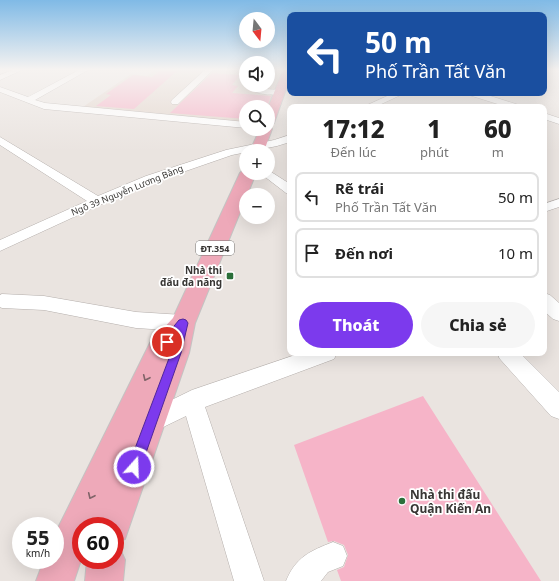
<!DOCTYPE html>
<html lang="vi">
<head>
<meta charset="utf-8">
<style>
  body { margin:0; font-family:"Noto Sans",sans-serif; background:#f6f6f6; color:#222; height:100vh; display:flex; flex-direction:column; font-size:15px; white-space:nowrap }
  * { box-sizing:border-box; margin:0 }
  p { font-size:13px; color:#767676 }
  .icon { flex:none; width:22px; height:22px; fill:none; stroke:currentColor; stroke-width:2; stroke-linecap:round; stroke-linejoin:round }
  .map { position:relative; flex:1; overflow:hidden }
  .sheet { position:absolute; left:287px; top:104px; width:260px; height:252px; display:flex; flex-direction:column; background:#fff; border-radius:8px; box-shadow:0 4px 16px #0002 }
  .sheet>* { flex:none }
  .top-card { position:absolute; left:287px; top:12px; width:260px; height:84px; border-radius:8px; box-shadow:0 4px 16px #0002; background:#1a4fa0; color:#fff; overflow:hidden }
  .needle { width:26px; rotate:164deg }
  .fabs { position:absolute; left:239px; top:12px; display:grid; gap:8px }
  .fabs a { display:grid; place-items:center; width:36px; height:36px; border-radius:50%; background:#fff; box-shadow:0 4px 16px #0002; font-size:20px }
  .speed { position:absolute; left:12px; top:517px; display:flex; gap:8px; font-size:20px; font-weight:700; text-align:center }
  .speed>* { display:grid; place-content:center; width:52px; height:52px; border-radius:50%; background:#fff; box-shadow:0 4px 16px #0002; line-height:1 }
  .speed small { font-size:10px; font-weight:400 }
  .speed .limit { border:6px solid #d22; background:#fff; color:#111 }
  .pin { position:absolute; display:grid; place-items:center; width:34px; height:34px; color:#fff; margin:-17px; border:2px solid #fff; border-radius:50%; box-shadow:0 1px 4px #0007 }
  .me { position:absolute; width:44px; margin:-22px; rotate:20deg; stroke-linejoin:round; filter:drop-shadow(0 0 3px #0008) }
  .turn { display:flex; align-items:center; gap:14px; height:84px; padding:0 12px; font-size:18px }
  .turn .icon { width:52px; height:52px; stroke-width:2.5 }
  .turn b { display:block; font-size:28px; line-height:34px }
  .eta { display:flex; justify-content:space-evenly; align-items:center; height:68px; text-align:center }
  .eta b { font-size:24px; font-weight:800; line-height:28px }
  .primary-button { display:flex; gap:8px; margin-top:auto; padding:8px 12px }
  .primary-button a { flex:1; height:46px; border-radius:24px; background:#7c3aed; color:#fff; font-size:16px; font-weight:800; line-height:46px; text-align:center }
  .primary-button a+a { background:#f6f6f6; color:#222 }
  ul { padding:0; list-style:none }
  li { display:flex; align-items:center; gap:12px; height:50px; margin:0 8px 6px; padding:0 4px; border:2px solid #e0e0e0; border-radius:8px }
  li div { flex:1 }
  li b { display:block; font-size:15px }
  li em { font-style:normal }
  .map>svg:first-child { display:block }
</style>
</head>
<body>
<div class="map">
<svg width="559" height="581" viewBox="0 0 559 581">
  <rect width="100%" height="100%" fill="#eae4e0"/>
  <!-- built -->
  <path fill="#e3d6cd" d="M 154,70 L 246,70 L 246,85 L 268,85 L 268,70 L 286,70 L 268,113 L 268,107 L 246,107 L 246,124 L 80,109 L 131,74 L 147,76 Z"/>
  <!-- building -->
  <path fill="#f6b4c8" d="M 161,70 L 178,70 L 134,109 L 96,106 L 111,95 L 106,94 L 133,75 L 152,77 Z
    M 212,73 L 240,75 L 232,85 L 238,86 L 232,93 L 271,96 L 267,107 L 246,107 L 246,119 L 170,113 Z
    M 423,396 L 541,581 L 341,581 L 337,570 L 344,567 L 348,555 L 344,545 L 334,541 L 328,542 L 294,445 Z"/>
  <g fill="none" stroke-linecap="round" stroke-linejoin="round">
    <!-- minor casing -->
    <g stroke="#b5afac" stroke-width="1">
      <path id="minor" d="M 13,70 L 22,70 L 0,80 L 0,75 Z
        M 79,70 L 88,70 L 35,100 L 45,103 L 246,122 L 246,128 L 44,109 L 0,92 L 0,87 L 28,97 Z
        M 205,70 L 213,70 L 178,104 L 172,104 L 171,102 L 172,100 Z
        M 243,70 L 246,70 L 246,75 L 242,73 Z
        M 253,88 L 279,90 L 283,92 C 278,97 257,94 252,90 Z
        M 394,93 L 405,93 L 375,107 L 363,107 Z
        M 468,93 L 481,93 L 519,105 L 520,107 L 507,107 L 469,95 Z
        M 544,113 L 559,118 L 559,124 L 544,119 Z
        M 290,135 L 290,142 L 277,146 L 232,155 L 154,182 L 102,204 L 0,251 L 0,240 L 87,201 L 0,145 L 0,137 L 98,196 L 146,176 L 226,150 L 274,140 Z
        M 268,170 L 290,184 L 290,194 L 286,193 L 260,173 L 268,173 Z
        M 559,199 L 559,207 L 544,212 L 544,204 Z
        M 544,293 L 550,295 L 559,303 L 559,321 L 553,319 L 544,311 Z
        M 2,294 L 44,296 L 136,312 L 183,315 L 190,318 L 192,323 L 190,328 L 183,331 L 136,328 L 44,310 L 2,308 L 0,307 L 0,295 Z
        M 301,353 L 337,353 L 334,359 L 205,407 L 264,581 L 234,581 L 186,416 L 151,433 L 143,430 L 140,422 L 143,414 L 192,390 Z
        M 497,353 L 520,353 L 559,392 L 559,419 L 551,416 L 500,359 Z
        M 333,542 L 343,546 L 347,556 L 343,566 L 328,572 L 321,581 L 286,581 C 296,557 310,551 333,542 Z"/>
    </g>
    <!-- major casing -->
    <g stroke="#c3c3c2" stroke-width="2">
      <path id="major" d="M 283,70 L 290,70 L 290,78 L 274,123 L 270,126 L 272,129 L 264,151 L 250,151 L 260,129 L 268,129 L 268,108 Z
        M 246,169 L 246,173 L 256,173 L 195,323 L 189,353 L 125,539 L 115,542 L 115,526 L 81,526 L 81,560 L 74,581 L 36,581 L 44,560 L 55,560 L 55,534 L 150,343 L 173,318 L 240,173 L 243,170 Z
        M 115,545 L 119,547 L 125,560 L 123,581 L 85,581 L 87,560 L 115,560 Z"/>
    </g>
    <!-- minor -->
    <use href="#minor" fill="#fff" fill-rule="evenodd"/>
    <!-- major -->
    <use href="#major" fill="#eea9b9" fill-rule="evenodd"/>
  </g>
  <!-- one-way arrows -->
  <defs><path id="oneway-chevron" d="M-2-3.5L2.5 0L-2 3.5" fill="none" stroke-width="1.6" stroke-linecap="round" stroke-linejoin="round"/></defs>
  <g stroke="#816469">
    <use href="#oneway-chevron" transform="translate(146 378) rotate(115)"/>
    <use href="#oneway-chevron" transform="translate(91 496) rotate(115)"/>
  </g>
  <!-- sky -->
  <linearGradient id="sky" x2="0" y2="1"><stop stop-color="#80bae6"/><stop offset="0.46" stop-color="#f6f3f1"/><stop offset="1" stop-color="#f6f3f1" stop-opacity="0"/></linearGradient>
  <rect width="559" height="151" fill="url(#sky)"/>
  <!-- route -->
  <path fill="#7c3aed" stroke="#51269a" d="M 183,319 L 186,320 L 188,323 L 181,353 L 141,467 L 139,471 L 134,473 L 130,471 L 128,467 L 171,353 L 174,341 L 167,346 L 163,345 L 161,342 L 179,320 Z"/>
  <!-- markers -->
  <g fill="#2b6f3a" stroke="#fff" stroke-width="1.5">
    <rect x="226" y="272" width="8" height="8" rx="2"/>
    <circle cx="402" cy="501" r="4"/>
  </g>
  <g text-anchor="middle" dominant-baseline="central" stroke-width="3.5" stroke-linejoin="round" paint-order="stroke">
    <!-- far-street labels -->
    <g font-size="9" fill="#383634" stroke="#fff">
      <text transform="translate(127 190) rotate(-22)">Ngõ 39 Nguyễn Lương Bằng</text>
    </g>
    <!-- shield labels -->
    <rect fill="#fff" stroke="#747271" stroke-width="1" x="196" y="241" width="38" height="14" rx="3"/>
    <g font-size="9" font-weight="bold" fill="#383634">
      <text x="215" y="248">ĐT.354</text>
    </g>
    <!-- poi labels -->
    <g font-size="10" font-weight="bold" fill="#383634" stroke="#fff" text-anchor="end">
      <text x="222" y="270">Nhà thi<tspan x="222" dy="12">đấu đa năng</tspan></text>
    </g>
    <!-- near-poi labels -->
    <g font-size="12" font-weight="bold" fill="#383634" stroke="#fff" text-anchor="start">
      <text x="410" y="494">Nhà thi đấu<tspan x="410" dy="14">Quận Kiến An</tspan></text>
    </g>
  </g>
</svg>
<div class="fabs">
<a><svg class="needle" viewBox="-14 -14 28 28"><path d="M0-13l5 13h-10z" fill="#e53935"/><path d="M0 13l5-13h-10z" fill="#767676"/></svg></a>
<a><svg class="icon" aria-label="sound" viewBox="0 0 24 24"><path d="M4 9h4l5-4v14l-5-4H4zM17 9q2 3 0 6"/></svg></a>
<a><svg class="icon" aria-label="search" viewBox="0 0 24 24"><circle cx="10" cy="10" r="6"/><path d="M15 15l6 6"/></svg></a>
<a>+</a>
<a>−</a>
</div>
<div class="speed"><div>55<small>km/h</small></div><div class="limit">60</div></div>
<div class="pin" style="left:167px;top:342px;background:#d93025"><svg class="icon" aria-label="arrive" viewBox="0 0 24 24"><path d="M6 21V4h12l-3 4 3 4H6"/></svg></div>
<svg class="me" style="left:134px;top:467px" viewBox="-20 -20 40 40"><circle r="17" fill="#7c3aed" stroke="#fff" stroke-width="3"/><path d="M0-11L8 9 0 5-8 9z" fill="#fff"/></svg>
<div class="top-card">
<div class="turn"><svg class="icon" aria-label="left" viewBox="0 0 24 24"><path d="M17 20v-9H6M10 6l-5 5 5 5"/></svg><div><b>50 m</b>Phố Trần Tất Văn</div></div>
</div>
<section class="sheet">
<div class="eta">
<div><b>17:12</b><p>Đến lúc</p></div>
<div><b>1</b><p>phút</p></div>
<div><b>60</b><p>m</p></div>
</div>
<ul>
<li><svg class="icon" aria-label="left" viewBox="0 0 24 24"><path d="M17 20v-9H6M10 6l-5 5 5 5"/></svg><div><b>Rẽ trái</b><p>Phố Trần Tất Văn</p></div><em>50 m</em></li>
<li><svg class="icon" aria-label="arrive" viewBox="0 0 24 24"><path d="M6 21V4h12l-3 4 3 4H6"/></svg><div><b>Đến nơi</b></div><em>10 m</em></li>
</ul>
<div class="primary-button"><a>Thoát</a><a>Chia sẻ</a></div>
</section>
</div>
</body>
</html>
